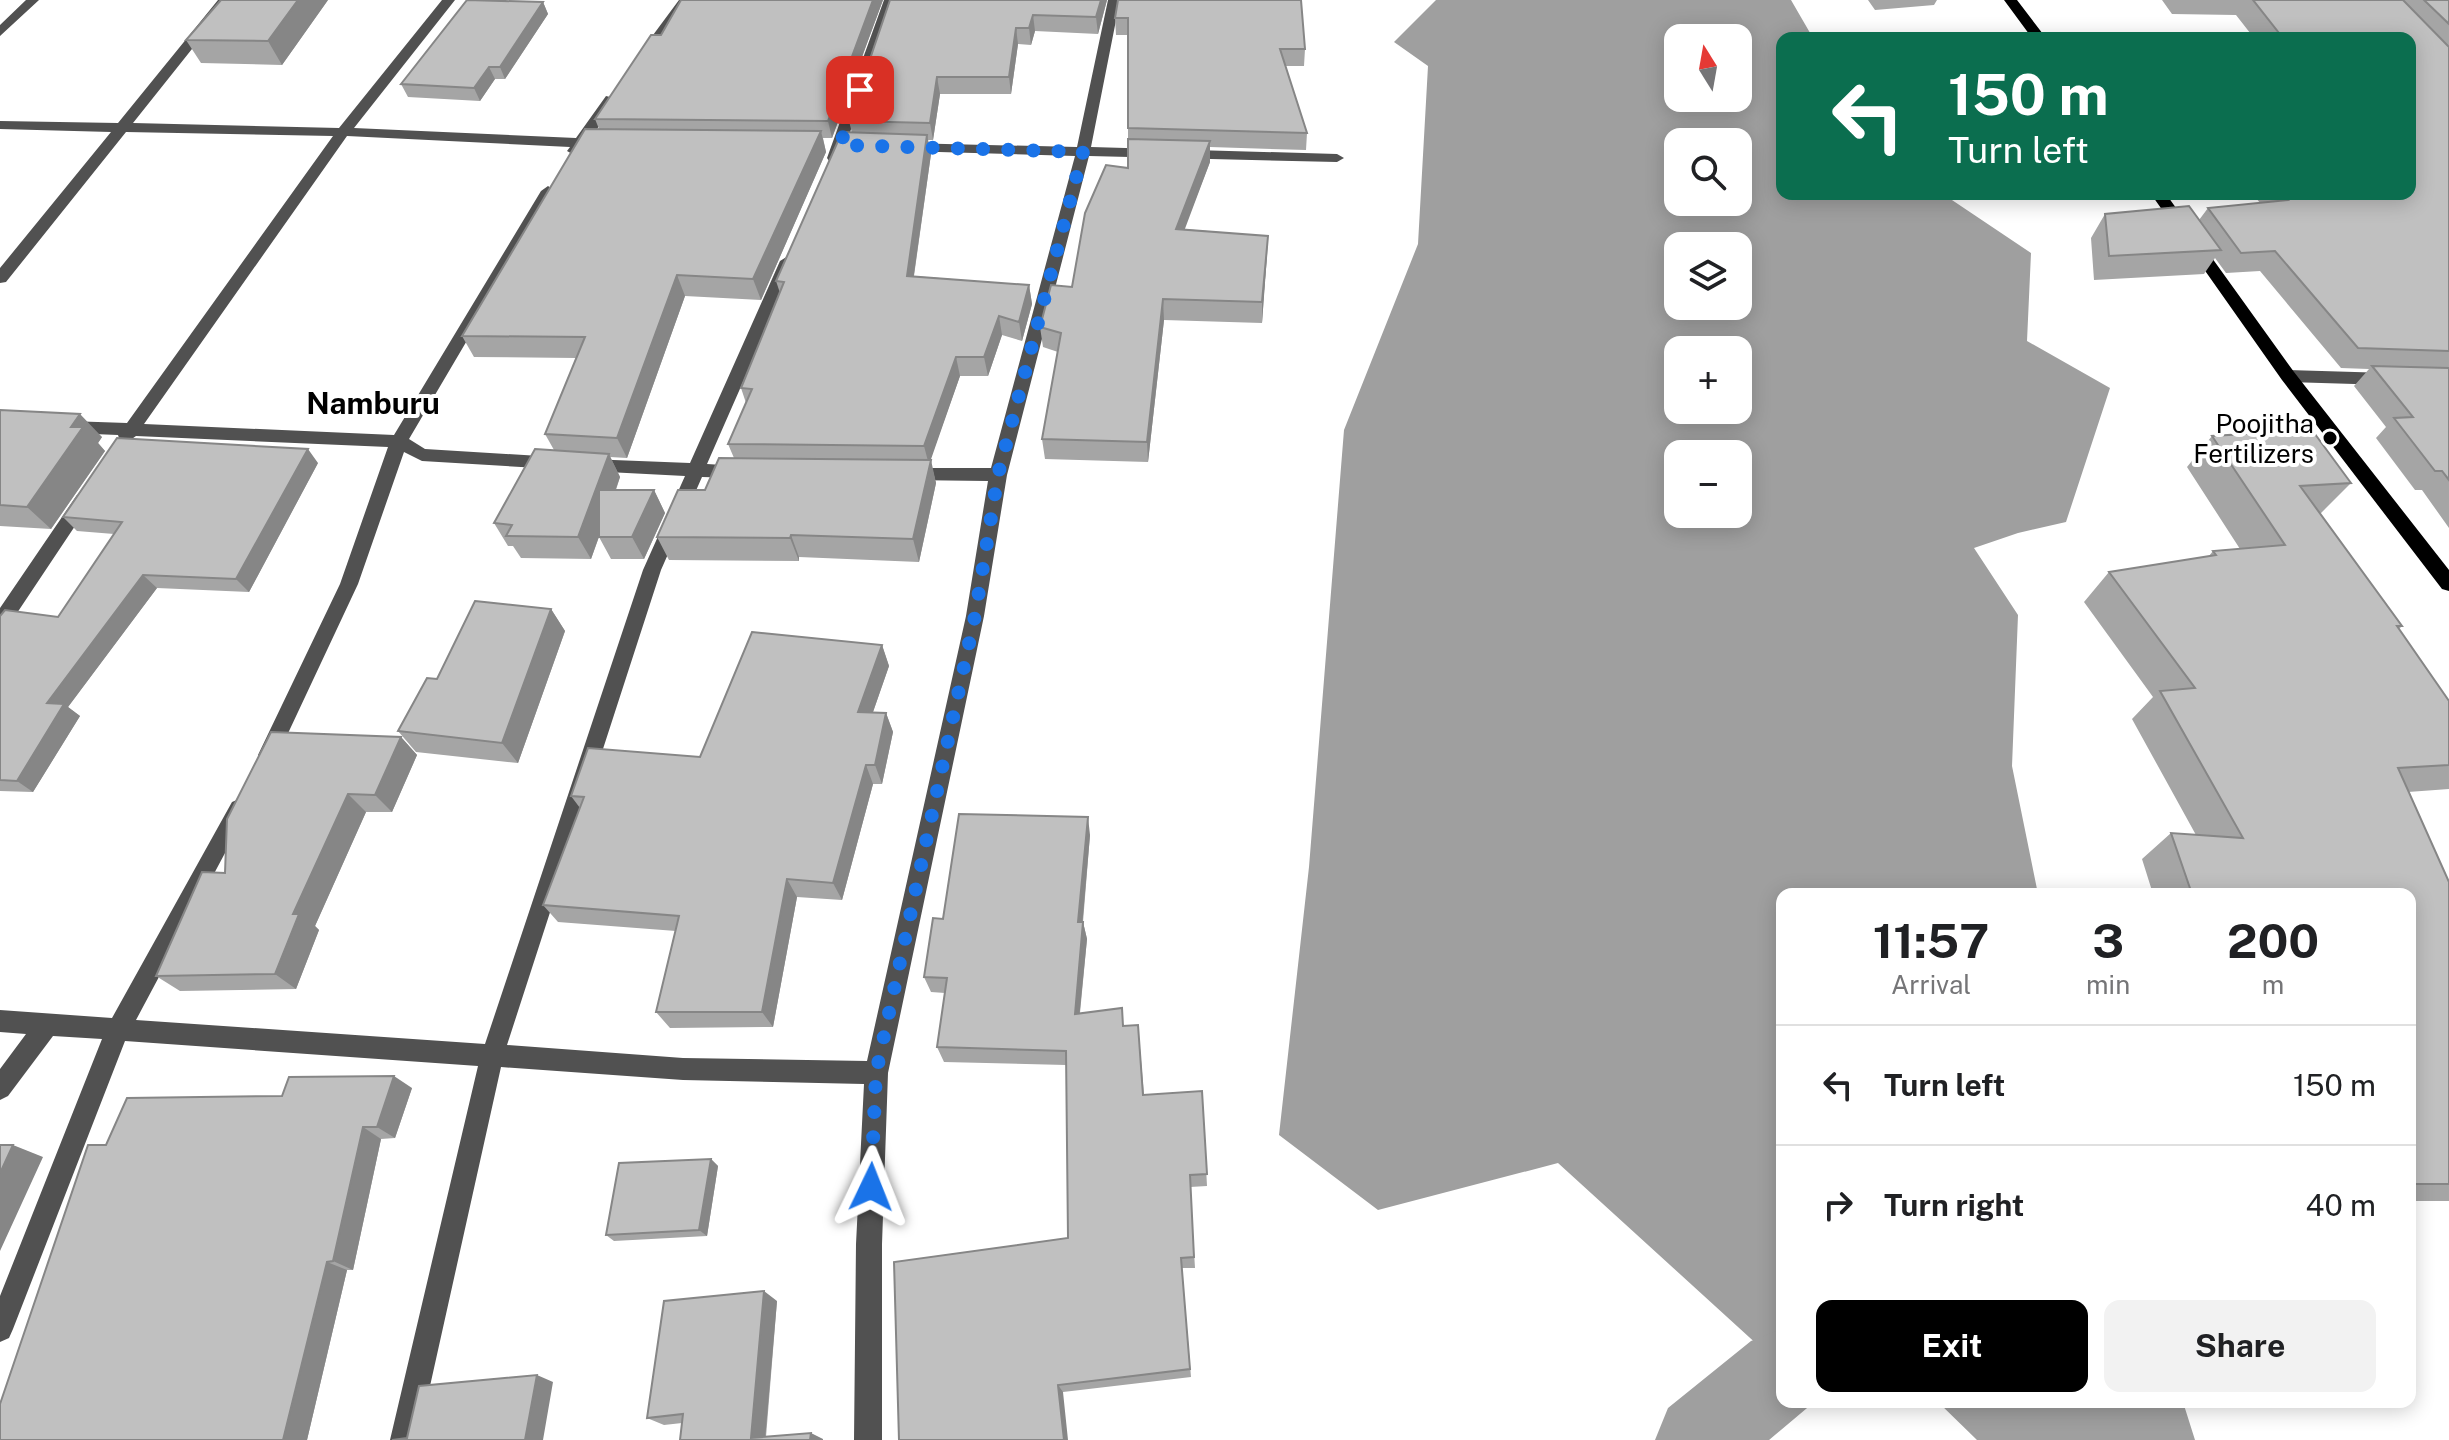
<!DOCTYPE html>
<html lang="en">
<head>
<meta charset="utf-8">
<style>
  body { margin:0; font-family:"Public Sans",sans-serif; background:#f2f2f2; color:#202124; height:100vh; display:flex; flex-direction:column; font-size:30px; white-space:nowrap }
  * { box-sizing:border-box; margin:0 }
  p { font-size:26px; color:#757577 }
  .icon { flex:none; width:44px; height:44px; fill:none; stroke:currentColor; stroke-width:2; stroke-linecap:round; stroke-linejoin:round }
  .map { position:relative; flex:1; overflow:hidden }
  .details { position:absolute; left:1776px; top:888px; width:640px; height:520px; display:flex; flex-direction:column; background:#fff; border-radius:16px; box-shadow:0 4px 20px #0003 }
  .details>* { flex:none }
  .top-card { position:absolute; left:1776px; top:32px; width:640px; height:168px; border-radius:16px; box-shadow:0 4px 20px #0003; background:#0b6e4f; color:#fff; overflow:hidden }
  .needle { width:52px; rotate:349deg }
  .controls { position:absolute; left:1664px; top:24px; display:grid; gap:16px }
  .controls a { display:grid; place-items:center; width:88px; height:88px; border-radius:16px; background:#fff; box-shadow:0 4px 20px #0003; font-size:40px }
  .pin { position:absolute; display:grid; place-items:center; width:68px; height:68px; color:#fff; margin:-34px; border-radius:16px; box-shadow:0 4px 12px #0006 }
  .me { position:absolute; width:88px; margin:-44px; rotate:2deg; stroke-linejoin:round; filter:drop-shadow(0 0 6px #0008) }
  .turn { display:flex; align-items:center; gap:28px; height:168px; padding:0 40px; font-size:36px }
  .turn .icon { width:104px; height:104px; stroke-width:2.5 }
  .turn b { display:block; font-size:56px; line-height:68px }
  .eta { display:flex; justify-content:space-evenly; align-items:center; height:136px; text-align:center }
  .eta b { font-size:48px; font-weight:700; line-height:56px }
  .cta { display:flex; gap:16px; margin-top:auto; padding:16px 40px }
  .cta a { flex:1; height:92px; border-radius:16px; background:#000; color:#fff; font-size:32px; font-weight:700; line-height:92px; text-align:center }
  .cta a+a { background:#f2f2f2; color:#202124 }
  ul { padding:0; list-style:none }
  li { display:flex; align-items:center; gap:24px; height:120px; padding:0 40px; border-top:2px solid #e0e0e0 }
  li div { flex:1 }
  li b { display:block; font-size:30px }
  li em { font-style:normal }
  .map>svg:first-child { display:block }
</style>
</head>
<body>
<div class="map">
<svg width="2449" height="1440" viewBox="0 0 2449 1440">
  <rect width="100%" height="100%" fill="#fff"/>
  <!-- water -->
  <path fill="#9f9f9f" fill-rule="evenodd" d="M 1436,0 L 1791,0 L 1813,38 L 1782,38 L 1782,194 L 1943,194 L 2031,253 L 2027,341 L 2110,388 L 2066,522 L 2018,533 L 1974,548 L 2018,615 L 2012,766 L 2038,894 L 1782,894 L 1782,1367 L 1558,1163 L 1378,1210 L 1279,1135 L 1309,867 L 1344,430 L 1418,244 L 1428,66 L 1394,42 ZM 1678,38 L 1738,38 L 1738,98 L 1678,98 ZM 1678,142 L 1738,142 L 1738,202 L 1678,202 ZM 1678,246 L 1738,246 L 1738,306 L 1678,306 ZM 1678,350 L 1738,350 L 1738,410 L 1678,410 ZM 1678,454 L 1738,454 L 1738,514 L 1678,514 Z
    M 1938,1402 L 2183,1402 L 2195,1440 L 1977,1440 Z"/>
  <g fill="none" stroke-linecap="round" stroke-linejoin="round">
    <!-- canal -->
    <path fill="#9f9f9f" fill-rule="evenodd" d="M 1782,1329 L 1782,1402 L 1813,1403 L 1769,1440 L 1655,1440 L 1668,1408 L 1751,1341 Z"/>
    <!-- minor -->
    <path fill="#515151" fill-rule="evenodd" d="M 26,0 L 39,0 L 0,36 L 0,25 Z
      M 218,0 L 231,0 L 133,123 L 339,128 L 442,0 L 455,0 L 354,128 L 576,138 L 606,96 L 618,99 L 590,139 L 595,143 L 593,146 L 584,147 L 574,155 L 567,151 L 570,147 L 347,136 L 144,424 L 394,435 L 541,191 L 548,186 L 555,191 L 409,439 L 425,449 L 556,457 L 565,463 L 556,469 L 422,461 L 404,452 L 358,584 L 275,761 L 268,764 L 261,761 L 258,755 L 340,584 L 388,447 L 136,436 L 126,443 L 120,441 L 118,435 L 68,433 L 59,427 L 68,421 L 127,423 L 333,136 L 126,132 L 6,282 L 0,283 L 0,268 L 111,132 L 0,129 L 0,121 L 118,123 Z
      M 679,0 L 692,0 L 648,61 L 638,61 L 636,58 Z
      M 884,0 L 896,0 L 841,158 L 829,161 L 827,158 Z
      M 1108,0 L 1120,0 L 1091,147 L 1337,154 L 1344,158 L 1337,162 L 1089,156 L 1007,475 L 984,616 L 888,1073 L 882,1244 L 882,1440 L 854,1440 L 856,1244 L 864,1084 L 683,1080 L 501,1067 L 418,1440 L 390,1440 L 478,1066 L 125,1041 L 13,1329 L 9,1338 L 0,1342 L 0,1296 L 102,1039 L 53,1036 L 8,1096 L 0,1100 L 0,1069 L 26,1034 L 0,1032 L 0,1010 L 112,1018 L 232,802 L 239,799 L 246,802 L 249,808 L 136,1020 L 485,1044 L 643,570 L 685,476 L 588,471 L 579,465 L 588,459 L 690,463 L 780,261 L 788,256 L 796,261 L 707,464 L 739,466 L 748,472 L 739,478 L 702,477 L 661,570 L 507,1045 L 683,1058 L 867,1061 L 966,616 L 988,481 L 907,480 L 898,474 L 907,468 L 991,468 L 1075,156 L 904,151 L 897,147 L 904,143 L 1077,147 Z
      M 2288,370 L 2388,373 L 2396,379 L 2388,385 L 2288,382 L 2280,376 Z
      M 83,493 L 89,495 L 92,500 L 89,505 L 7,628 L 0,631 L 0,608 L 77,495 Z"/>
    <!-- major -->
    <path fill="#000" fill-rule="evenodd" d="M 2004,0 L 2017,0 L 2046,38 L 2032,38 Z
      M 2151,194 L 2166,194 L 2294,372 L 2449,570 L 2449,591 L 2442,589 L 2282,380 Z"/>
  </g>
  <!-- wall -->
  <path fill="#a5a5a5" d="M 328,0 L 282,65 L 201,63 L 186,40 Z
    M 681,0 L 883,0 L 832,138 L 823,138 L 826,152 L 761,300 L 685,296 L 627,458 L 610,457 L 620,477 L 616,490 L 654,490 L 665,513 L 644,559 L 611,559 L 599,537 L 591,559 L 521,558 L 513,546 L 508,546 L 494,523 L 554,450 L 545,434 L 577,358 L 474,357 L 462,336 L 599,129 L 595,119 L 661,35 Z
    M 890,0 L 1107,0 L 1098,34 L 1035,31 L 1031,45 L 1018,44 L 1011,94 L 940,94 L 933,140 L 928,140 L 931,154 L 914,276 L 1029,285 L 1032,304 L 1022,341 L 1002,335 L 988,376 L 960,376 L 930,460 L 936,483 L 919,562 L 799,557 L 799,561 L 669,560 L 657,537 L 705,490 L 734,458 L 728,444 L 746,403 L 741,388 L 780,293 L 776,281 L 852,133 L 849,121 Z
    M 1118,0 L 1305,49 L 1304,66 L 1285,66 L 1307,133 L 1306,150 L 1210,147 L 1210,162 L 1184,229 L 1268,236 L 1262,323 L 1164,320 L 1148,462 L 1045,459 L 1042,439 L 1058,352 L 1043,347 L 1040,327 L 1072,287 L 1128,168 L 1128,35 L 1116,35 L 1115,18 Z
    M 1868,0 L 1937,0 L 1934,5 L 1875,10 Z
    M 2162,0 L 2449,0 L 2449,528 L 2422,490 L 2415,490 L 2376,438 L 2386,427 L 2354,386 L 2369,369 L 2341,368 L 2260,271 L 2226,273 L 2215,258 L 2204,274 L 2094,280 L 2091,238 L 2105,214 L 2199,220 L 2208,208 L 2260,203 L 2253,194 L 2410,194 L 2410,38 L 2254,38 L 2236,15 L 2172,14 Z
    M 543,2 L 548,14 L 505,79 L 495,79 L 480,101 L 408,97 L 401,84 Z
    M 0,410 L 102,437 L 98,443 L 105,451 L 51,529 L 0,526 Z
    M 2212,436 L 2351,483 L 2320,514 L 2402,626 L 2399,629 L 2449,701 L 2449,789 L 2408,792 L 2449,882 L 2449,1201 L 2410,1201 L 2410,894 L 2153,894 L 2142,859 L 2171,833 L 2196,835 L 2132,719 L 2153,697 L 2084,602 L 2109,572 L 2209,556 L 2213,551 L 2240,549 L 2187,467 Z
    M 318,463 L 249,592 L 157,588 L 68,707 L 80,716 L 33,792 L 0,791 L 0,616 L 58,617 L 114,534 L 77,531 L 63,517 Z
    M 551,609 L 565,631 L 518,763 L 416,752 L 398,731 L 437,679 Z
    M 882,645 L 889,666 L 873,712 L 886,713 L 893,732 L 882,784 L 873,784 L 842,900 L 797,897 L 773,1027 L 670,1028 L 656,1012 L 676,931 L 558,922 L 543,905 L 580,808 L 571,796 L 700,757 Z
    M 401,737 L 417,755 L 392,812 L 366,812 L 315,926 L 319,930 L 296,989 L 180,991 L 156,976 L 225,873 Z
    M 1090,835 L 1083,922 L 1087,939 L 1080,1013 L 1124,1026 L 1138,1025 L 1144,1095 L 1202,1091 L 1207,1186 L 1190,1187 L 1195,1268 L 1182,1268 L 1191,1377 L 1063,1392 L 899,1440 L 1068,1238 L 1066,1065 L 944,1062 L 937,1047 L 945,993 L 931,992 L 924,977 L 943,919 Z
    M 412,1088 L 395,1138 L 381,1139 L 353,1270 L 347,1270 L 307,1440 L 0,1440 L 106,1145 L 282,1096 Z
    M 711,1159 L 718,1166 L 707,1236 L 614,1241 L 606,1235 Z
    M 777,1301 L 766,1437 L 823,1439 L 680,1440 L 682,1423 L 664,1425 L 647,1418 Z"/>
  <!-- shaded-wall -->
  <path fill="#868686" d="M 298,0 L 328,0 L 282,65 L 268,41 Z
    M 873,0 L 883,0 L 832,138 L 828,121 Z
    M 1101,0 L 1107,0 L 1098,34 L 1096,17 Z
    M 543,2 L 548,14 L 505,79 L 500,67 Z
    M 1033,15 L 1035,31 L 1031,45 L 1029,28 Z
    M 1016,28 L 1018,44 L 1011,94 L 1009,77 Z
    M 489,67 L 495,79 L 480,101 L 474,88 Z
    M 937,77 L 940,94 L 933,140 L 930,123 Z
    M 821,131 L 826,152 L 761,300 L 753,279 Z
    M 927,135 L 931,154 L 911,295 L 907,276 Z
    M 1210,141 L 1210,162 L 1177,250 L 1176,229 Z
    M 1268,236 L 1267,256 L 1262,323 L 1262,302 Z
    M 677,275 L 685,296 L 627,458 L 617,438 Z
    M 1029,285 L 1032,304 L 1022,341 L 1019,322 Z
    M 1163,299 L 1164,320 L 1148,462 L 1147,442 Z
    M 999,316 L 1002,335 L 988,376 L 984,357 Z
    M 956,357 L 960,376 L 929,465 L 924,446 Z
    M 80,414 L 102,437 L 98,443 L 105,451 L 51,529 L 27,507 L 71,427 Z
    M 308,449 L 318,463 L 249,592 L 236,579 Z
    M 609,454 L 620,477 L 591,559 L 578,537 Z
    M 931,460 L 936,483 L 919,562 L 913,539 Z
    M 654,490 L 665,513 L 644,559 L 632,537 Z
    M 791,535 L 799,557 L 799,561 L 790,538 Z
    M 143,575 L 157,588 L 68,707 L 80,716 L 33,792 L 17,781 L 47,703 Z
    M 551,609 L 565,631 L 518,763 L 502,743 Z
    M 882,645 L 889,666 L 866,732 L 858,712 Z
    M 886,713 L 893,732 L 882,784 L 875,765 Z
    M 401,737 L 417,755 L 392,812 L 375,795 Z
    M 866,765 L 873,784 L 842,900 L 833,883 Z
    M 348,794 L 366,812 L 315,926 L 319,930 L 296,989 L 275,974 L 293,914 Z
    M 1088,817 L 1090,835 L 1081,939 L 1078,922 Z
    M 787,879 L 797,897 L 773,1027 L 762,1012 Z
    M 1083,922 L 1087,939 L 1078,1029 L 1075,1014 Z
    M 394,1076 L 412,1088 L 395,1138 L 377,1127 Z
    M 363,1127 L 381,1139 L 353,1270 L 333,1261 Z
    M 13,1145 L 43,1157 L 0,1251 L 0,1173 Z
    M 711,1159 L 718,1166 L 707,1236 L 699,1230 Z
    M 327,1262 L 347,1270 L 307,1440 L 283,1440 Z
    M 764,1291 L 777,1301 L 765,1440 L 751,1438 Z
    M 537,1375 L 553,1382 L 543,1440 L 525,1440 Z
    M 1058,1385 L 1063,1392 L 1068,1440 L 1064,1440 Z
    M 811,1433 L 823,1439 L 823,1440 L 810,1440 Z"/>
  <!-- building -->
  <path fill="#c0c0c0" stroke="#868686" stroke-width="2" d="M 221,0 L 298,0 L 268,41 L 186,40 Z
    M 467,0 L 543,2 L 500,67 L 489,67 L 474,88 L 401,84 Z
    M 681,0 L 873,0 L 828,121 L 595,119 L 651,35 L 661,35 Z
    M 890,0 L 1101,0 L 1096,17 L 1033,15 L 1029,28 L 1016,28 L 1009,77 L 937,77 L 930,123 L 849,121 Z
    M 1118,0 L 1301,0 L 1305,49 L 1280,49 L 1307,133 L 1128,128 L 1128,18 L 1115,18 Z
    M 2253,0 L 2403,0 L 2449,47 L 2449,351 L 2358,348 L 2275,251 L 2241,253 L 2208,208 L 2288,200 L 2283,194 L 2410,194 L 2410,38 L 2283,38 Z
    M 2424,0 L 2449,0 L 2449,24 Z
    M 585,129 L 821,131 L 753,279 L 677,275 L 617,438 L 545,434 L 585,337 L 462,336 Z
    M 842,132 L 927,135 L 907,276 L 1029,285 L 1019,322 L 999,316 L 984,357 L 956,357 L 924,446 L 728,444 L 752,389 L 741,388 L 784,282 L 776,281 Z
    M 1128,139 L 1210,141 L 1176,229 L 1268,236 L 1262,302 L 1163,299 L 1147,442 L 1042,439 L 1061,333 L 1040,327 L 1051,285 L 1072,287 L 1085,213 L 1106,165 L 1128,168 Z
    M 2189,206 L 2221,250 L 2109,256 L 2105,214 Z
    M 2372,366 L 2449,368 L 2449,480 L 2442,471 L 2435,471 L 2394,418 L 2413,417 Z
    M 0,410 L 80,414 L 71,427 L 83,427 L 27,507 L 0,505 Z
    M 2312,430 L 2351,483 L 2300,486 L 2402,626 L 2397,626 L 2449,701 L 2449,765 L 2398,768 L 2449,882 L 2449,1184 L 2410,1184 L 2410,894 L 2192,894 L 2171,833 L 2243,838 L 2160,691 L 2195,688 L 2109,572 L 2216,555 L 2213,551 L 2285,545 L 2212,436 Z
    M 117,438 L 308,449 L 236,579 L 143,575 L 47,703 L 64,704 L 17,781 L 0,780 L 0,616 L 5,610 L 58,617 L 122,522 L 63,517 Z
    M 535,449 L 609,454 L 578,537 L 506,536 L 512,525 L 494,523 Z
    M 719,458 L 931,460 L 913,539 L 791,535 L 790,538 L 657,537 L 678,490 L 705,490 Z
    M 599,490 L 654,490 L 632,537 L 599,537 Z
    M 475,601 L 551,609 L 502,743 L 398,731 L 427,678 L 437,679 Z
    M 752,632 L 882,645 L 858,712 L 886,713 L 875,765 L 866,765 L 833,883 L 787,879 L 762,1012 L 656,1012 L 679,916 L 543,905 L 584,797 L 571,796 L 588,748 L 700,757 Z
    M 271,732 L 401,737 L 375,795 L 348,794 L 293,914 L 299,914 L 275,974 L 156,976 L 202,872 L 225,873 L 227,819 Z
    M 959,814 L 1088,817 L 1078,922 L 1083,922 L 1075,1014 L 1122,1008 L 1123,1026 L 1138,1025 L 1143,1095 L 1202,1091 L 1207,1174 L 1190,1175 L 1194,1257 L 1181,1258 L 1190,1369 L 1058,1385 L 1064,1440 L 899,1440 L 894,1262 L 1068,1238 L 1066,1051 L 937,1047 L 947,978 L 924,977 L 933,918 L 943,919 Z
    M 394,1076 L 377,1127 L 363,1127 L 333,1261 L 327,1262 L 283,1440 L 0,1440 L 0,1404 L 88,1145 L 106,1145 L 127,1098 L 282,1096 L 289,1077 Z
    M 0,1145 L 13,1145 L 0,1173 Z
    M 711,1159 L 699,1230 L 606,1235 L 619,1163 Z
    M 764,1291 L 751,1438 L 811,1433 L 810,1440 L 680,1440 L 683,1414 L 647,1418 L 664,1301 Z
    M 537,1375 L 525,1440 L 392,1440 L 407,1438 L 419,1386 Z"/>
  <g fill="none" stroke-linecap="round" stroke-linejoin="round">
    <!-- route -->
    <path stroke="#1a73e8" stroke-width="14" stroke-dasharray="0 25.2" d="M 860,90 L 840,145 L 1083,152 L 998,475 L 975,616 L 876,1073 L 871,1187"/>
  </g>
  <!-- markers -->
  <circle fill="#000" stroke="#fff" stroke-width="3" cx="2330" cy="438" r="8"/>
  <g text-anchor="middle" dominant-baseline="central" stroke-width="8" stroke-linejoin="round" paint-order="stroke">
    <!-- poi labels -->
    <g font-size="26" fill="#000" stroke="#fff" text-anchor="end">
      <text x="2314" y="423">Poojitha<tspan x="2314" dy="30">Fertilizers</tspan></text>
    </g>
    <!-- quarter labels -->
    <g font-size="30" font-weight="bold" fill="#000" stroke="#fff">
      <text x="373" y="403">Namburu</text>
    </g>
  </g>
</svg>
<div class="controls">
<a><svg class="needle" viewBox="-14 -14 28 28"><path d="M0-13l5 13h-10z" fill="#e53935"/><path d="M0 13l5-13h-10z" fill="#757577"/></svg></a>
<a><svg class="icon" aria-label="search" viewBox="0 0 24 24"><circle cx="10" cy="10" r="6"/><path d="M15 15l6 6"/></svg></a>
<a><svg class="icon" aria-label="layers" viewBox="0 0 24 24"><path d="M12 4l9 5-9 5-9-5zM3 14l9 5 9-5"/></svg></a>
<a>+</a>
<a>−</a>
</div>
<div class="pin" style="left:860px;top:90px;background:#d93025"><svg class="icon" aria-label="arrive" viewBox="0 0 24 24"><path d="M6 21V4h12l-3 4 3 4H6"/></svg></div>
<svg class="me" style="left:871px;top:1187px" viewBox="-20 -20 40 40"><path d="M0-17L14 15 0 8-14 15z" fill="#1a73e8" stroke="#fff" stroke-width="4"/></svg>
<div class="top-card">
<div class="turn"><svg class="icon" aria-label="left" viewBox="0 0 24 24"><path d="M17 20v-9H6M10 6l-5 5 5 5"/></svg><div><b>150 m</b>Turn left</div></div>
</div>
<section class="details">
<div class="eta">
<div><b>11:57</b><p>Arrival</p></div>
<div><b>3</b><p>min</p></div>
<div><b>200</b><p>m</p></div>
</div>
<ul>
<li><svg class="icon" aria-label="left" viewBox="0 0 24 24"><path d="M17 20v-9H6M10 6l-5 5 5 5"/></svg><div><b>Turn left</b></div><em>150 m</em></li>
<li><svg class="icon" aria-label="right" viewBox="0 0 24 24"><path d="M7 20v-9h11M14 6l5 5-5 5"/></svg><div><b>Turn right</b></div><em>40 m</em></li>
</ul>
<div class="cta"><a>Exit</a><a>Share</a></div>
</section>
</div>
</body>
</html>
